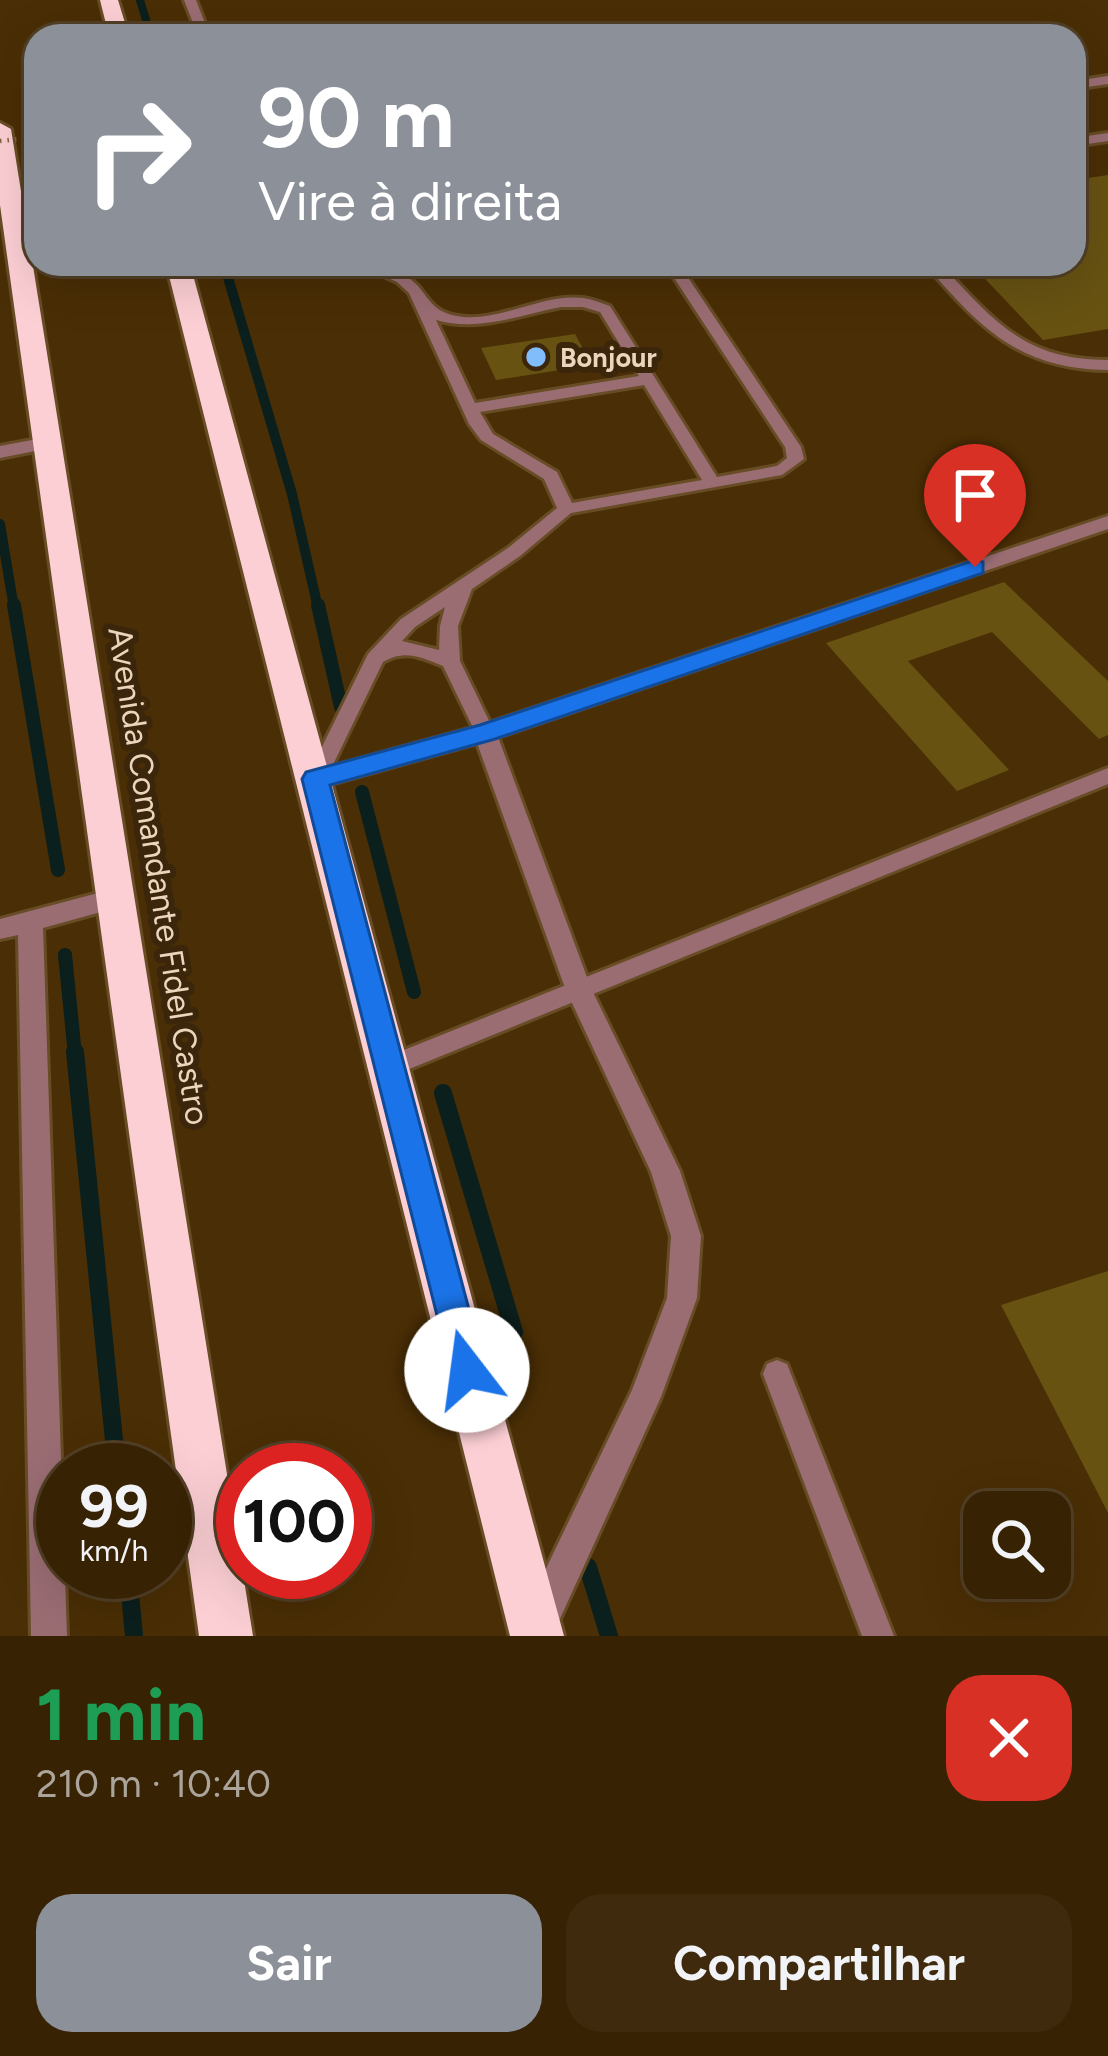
<!DOCTYPE html>
<html lang="pt">
<head>
<meta charset="utf-8">
<style>
  body { margin:0; font-family:Figtree,sans-serif; background:#3f2a0e; color:#f1f3f6; height:100vh; display:flex; flex-direction:column; font-size:45px; white-space:nowrap }
  * { box-sizing:border-box; margin:0 }
  p { font-size:39px; color:#aba49a }
  .icon { flex:none; width:66px; height:66px; fill:none; stroke:currentColor; stroke-width:2; stroke-linecap:round; stroke-linejoin:round }
  .map { position:relative; height:1636px; overflow:hidden }
  .panel { display:flex; flex-direction:column; background:#382204; flex:1 }
  .panel>* { flex:none }
  .top-card { position:absolute; left:24px; top:24px; width:1062px; height:252px; border-radius:36px; box-shadow:0 12px 48px #0002,0 0 0 3px #523f26; background:#8c9099; color:#fff; overflow:hidden }
  .fabs { position:absolute; left:963px; top:1491px; display:grid; gap:24px }
  .fabs a { display:grid; place-items:center; width:108px; height:108px; border-radius:24px; background:#382204; box-shadow:0 12px 48px #0002,0 0 0 3px #523f26; font-size:60px }
  .speed { position:absolute; left:36px; top:1443px; display:flex; gap:24px; font-size:60px; font-weight:700; text-align:center }
  .speed>* { display:grid; place-content:center; width:156px; height:156px; border-radius:50%; background:#382204; box-shadow:0 12px 48px #0002,0 0 0 3px #523f26; line-height:1 }
  .speed small { font-size:30px; font-weight:400 }
  .speed .limit { border:18px solid #d22; background:#fff; color:#111 }
  .pin { position:absolute; display:grid; place-items:center; width:102px; height:102px; color:#fff; margin:-123px -51px; border-radius:50% 50% 50% 0; rotate:-45deg; box-shadow:0 0 12px #0007 }
  .pin .icon { rotate:45deg }
  .me { position:absolute; width:132px; margin:-66px; rotate:345deg; stroke-linejoin:round; filter:drop-shadow(0 0 9px #0008) }
  .turn { display:flex; align-items:center; gap:42px; height:252px; padding:0 36px; font-size:54px }
  .turn .icon { width:156px; height:156px; stroke-width:2.5 }
  .turn b { display:block; font-size:84px; line-height:102px }
  .round { display:grid; place-items:center; flex:none; width:126px; height:126px; border-radius:36px; background:#3f2a0e }
  .summary { display:flex; align-items:center; justify-content:space-between; height:204px; padding:0 36px }
  h1 { font-size:72px; font-weight:700; line-height:90px; color:#1e9e55 }
  .cta { display:flex; gap:24px; margin-top:auto; padding:24px 36px }
  .cta a { flex:1; height:138px; border-radius:36px; background:#8c9099; color:#fff; font-size:48px; font-weight:700; line-height:138px; text-align:center }
  .cta a+a { background:#3f2a0e; color:#f1f3f6 }
  .map>svg:first-child { display:block }
</style>
</head>
<body>
<div class="map">
<svg width="1108" height="1636" viewBox="0 0 1108 1636">
  <rect width="100%" height="100%" fill="#4a2e05"/>
  <g fill="none" stroke-linecap="round" stroke-linejoin="round">
    <!-- stream-far3 -->
    <path stroke="#0b1f1d" stroke-width="8" d="M 140,0 L 151,36"/>
    <!-- stream-far2 -->
    <path stroke="#0b1f1d" stroke-width="10" d="M 224,264 L 292,494 L 318,608
      M 0,524 L 14,608"/>
    <!-- stream-far1 -->
    <path stroke="#0b1f1d" stroke-width="14" d="M 14,605 L 58,870
      M 318,605 L 341,707
      M 362,792 L 414,992
      M 65,955 L 75,1055"/>
    <!-- stream -->
    <path stroke="#0b1f1d" stroke-width="18" d="M 75,1052 L 117,1470
      M 443,1093 L 514,1332
      M 588,1567 L 609,1636
      M 128,1572 L 134,1636"/>
  </g>
  <!-- building -->
  <path fill="#675212" d="M 1108,175 L 1108,329 L 1043,340 L 971,264 L 1074,264 L 1074,180 Z
    M 575,334 L 592,365 L 496,380 L 481,348 Z
    M 1004,582 L 1108,681 L 1108,735 L 1099,739 L 992,632 L 908,661 L 1009,770 L 957,791 L 826,643 Z
    M 1108,1271 L 1108,1513 L 1001,1305 Z"/>
  <g fill="none" stroke-linecap="round" stroke-linejoin="round">
    <!-- lane casing -->
    <g stroke="#674c26" stroke-width="6">
      <path id="lane" d="M 1108,133 L 1108,141 L 1074,146 L 1074,138 Z
        M 357,264 C 378,264 402,269 418,286 C 429,299 433,310 452,315 C 495,326 539,293 583,298 C 592,299 601,303 610,306 L 717,477 L 777,466 L 787,458 L 785,447 L 665,264 L 679,264 L 801,447 L 804,459 L 782,475 L 571,513 L 520,556 L 472,589 L 458,626 L 460,661 L 495,733 L 492,738 L 478,738 L 443,666 C 421,657 405,649 383,662 L 326,779 L 316,787 L 306,779 L 368,654 L 401,619 L 508,548 L 557,508 L 544,479 L 481,440 L 469,424 L 409,293 L 397,282 ZM 561,307 L 583,307 L 600,312 L 639,376 L 475,403 L 436,320 C 479,332 519,315 561,307 ZM 644,385 L 702,480 L 572,503 L 557,472 L 493,434 L 480,412 ZM 445,607 L 440,626 L 439,650 L 402,641 L 415,627 Z
        M 925,264 L 940,264 C 995,321 1023,360 1108,360 L 1108,370 C 1019,369 980,328 925,264 Z
        M 1108,768 L 1108,784 L 397,1074 L 388,1077 L 379,1074 L 376,1067 L 379,1060 Z
        M 777,1360 L 787,1364 L 894,1636 L 862,1636 L 763,1374 L 767,1364 Z"/>
    </g>
    <!-- street casing -->
    <g stroke="#674c26" stroke-width="6">
      <path id="street" d="M 184,0 L 196,0 L 210,36 L 198,36 Z
        M 1108,76 L 1108,84 L 1074,89 L 1074,81 Z
        M 48,437 L 57,443 L 55,447 L 0,458 L 0,446 Z
        M 1108,516 L 1108,529 L 498,737 L 591,988 L 680,1171 L 701,1236 L 697,1298 L 661,1397 L 553,1634 L 527,1634 L 522,1621 L 527,1608 L 632,1390 L 667,1298 L 671,1236 L 651,1172 L 565,988 L 477,743 L 316,788 L 304,779 L 308,773 L 480,726 Z
        M 117,888 L 126,891 L 130,898 L 126,905 L 43,928 L 67,1636 L 31,1636 L 18,935 L 0,939 L 0,919 Z"/>
    </g>
    <!-- highway casing -->
    <g stroke="#674c26" stroke-width="6">
      <path id="highway" d="M 100,0 L 118,0 L 129,36 L 109,36 Z
        M 0,123 L 11,129 L 253,1636 L 199,1636 L 0,205 Z
        M 166,264 L 190,264 L 564,1636 L 510,1636 Z"/>
    </g>
    <!-- lane -->
    <use href="#lane" fill="#9a6d73" fill-rule="evenodd"/>
    <!-- street -->
    <use href="#street" fill="#9a6d73" fill-rule="evenodd"/>
    <!-- highway -->
    <use href="#highway" fill="#fccfd4" fill-rule="evenodd"/>
    <!-- path-bridge -->
    <path stroke="#7f6541" stroke-width="4.5" stroke-dasharray="1.5 6" stroke-linecap="butt" d="M 0,141 L 36,137"/>
  </g>
  <!-- route -->
  <path fill="#1a73e8" stroke="#114b97" stroke-width="3" d="M 975,560 L 983,562 L 983,573 L 495,739 L 330,785 L 485,1370 L 480,1383 L 467,1389 L 454,1383 L 302,779 L 306,772 L 480,725 Z"/>
  <!-- markers -->
  <circle fill="#80bdfa" stroke="#3b260c" stroke-width="4.5" cx="536" cy="357" r="12"/>
  <g text-anchor="middle" dominant-baseline="central" stroke-width="12" stroke-linejoin="round" paint-order="stroke">
    <!-- far-poi labels -->
    <g font-size="27" font-weight="bold" fill="#ecd5bd" stroke="#3b260c" text-anchor="start">
      <text x="560" y="357">Bonjour</text>
    </g>
    <!-- street labels -->
    <g font-size="33" fill="#ecd5bd" stroke="#3b260c">
      <text transform="translate(159 876) rotate(81)">Avenida Comandante Fidel Castro</text>
    </g>
  </g>
</svg>
<div class="fabs">
<a><svg class="icon" aria-label="search" viewBox="0 0 24 24"><circle cx="10" cy="10" r="6"/><path d="M15 15l6 6"/></svg></a>
</div>
<div class="speed"><div>99<small>km/h</small></div><div class="limit">100</div></div>
<div class="pin" style="left:975px;top:567px;background:#d93025"><svg class="icon" aria-label="arrive" viewBox="0 0 24 24"><path d="M6 21V4h12l-3 4 3 4H6"/></svg></div>
<svg class="me" style="left:467px;top:1370px" viewBox="-20 -20 40 40"><circle r="19" fill="#fff"/><path d="M0-13L10 11 0 6-10 11z" fill="#1a73e8"/></svg>
<div class="top-card">
<div class="turn"><svg class="icon" aria-label="right" viewBox="0 0 24 24"><path d="M7 20v-9h11M14 6l5 5-5 5"/></svg><div><b>90 m</b>Vire à direita</div></div>
</div>
</div>
<section class="panel">
<div class="summary"><div><h1>1 min</h1><p>210 m · 10:40</p></div><a class="round" style="background:#d93025;color:#fff"><svg class="icon" aria-label="close" viewBox="0 0 24 24"><path d="M6 6l12 12M18 6L6 18"/></svg></a></div>
<div class="cta"><a>Sair</a><a>Compartilhar</a></div>
</section>
</body>
</html>
